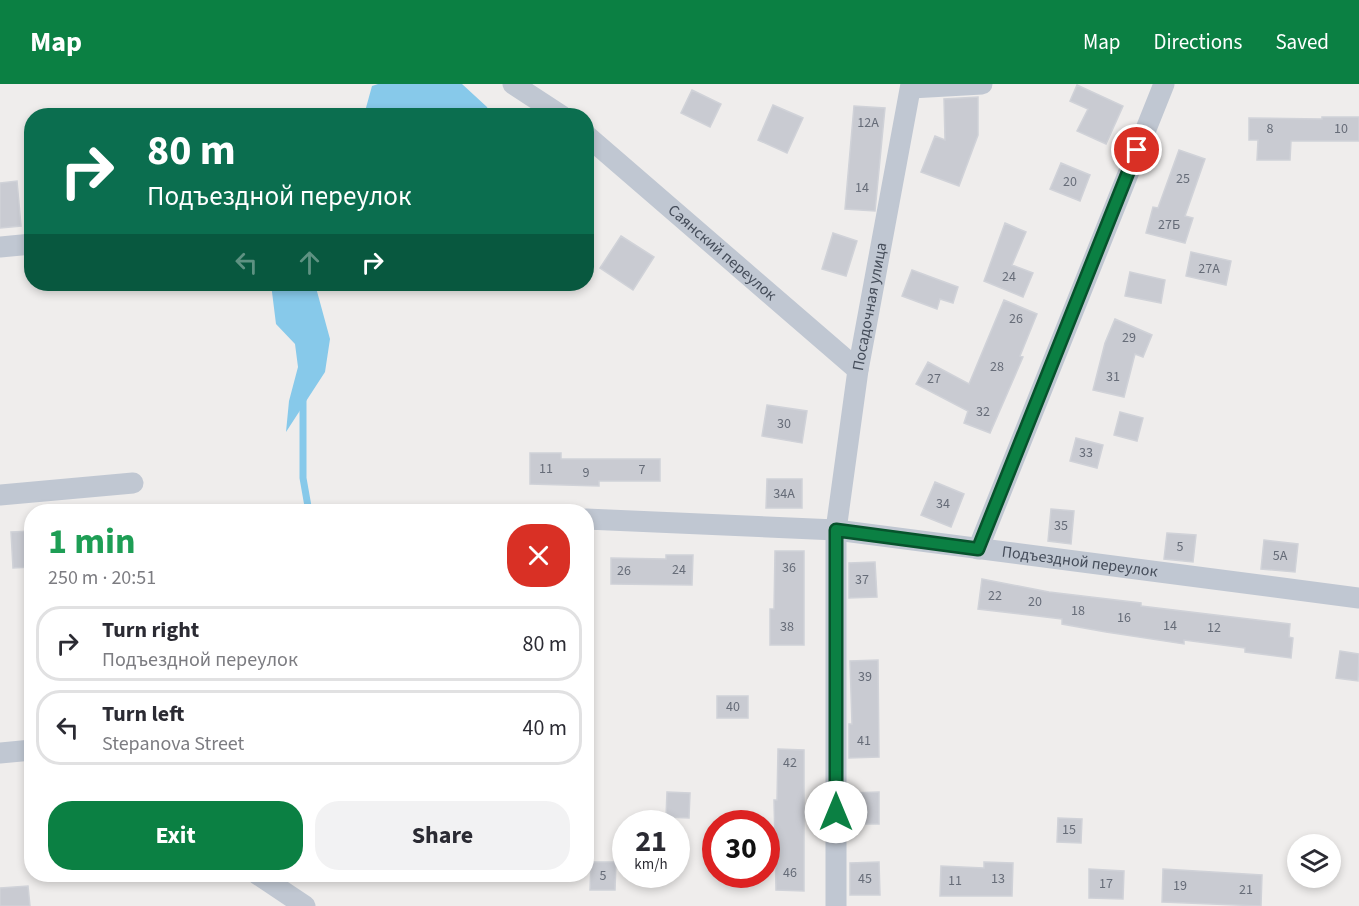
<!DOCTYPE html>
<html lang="en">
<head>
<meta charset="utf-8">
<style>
  body { margin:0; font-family:"Source Sans 3",sans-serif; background:#f2f2f3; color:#2b2b33; height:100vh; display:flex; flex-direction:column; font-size:22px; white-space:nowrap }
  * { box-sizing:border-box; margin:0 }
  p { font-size:20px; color:#7c7c81 }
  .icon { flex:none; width:33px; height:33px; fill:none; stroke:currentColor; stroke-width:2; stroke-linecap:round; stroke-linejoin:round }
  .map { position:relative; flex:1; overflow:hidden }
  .sheet { position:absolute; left:24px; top:420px; width:570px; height:378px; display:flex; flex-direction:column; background:#fff; border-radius:24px; box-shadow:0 3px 9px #0003 }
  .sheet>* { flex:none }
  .banner { position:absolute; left:24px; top:24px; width:570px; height:183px; border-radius:24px; box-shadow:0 3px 9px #0003; background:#0b6e4f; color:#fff; overflow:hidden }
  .buttons { position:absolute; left:1287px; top:750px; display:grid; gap:12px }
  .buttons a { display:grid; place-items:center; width:54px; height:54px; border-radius:50%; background:#fff; box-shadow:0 3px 9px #0003; font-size:30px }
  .speed { position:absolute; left:612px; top:726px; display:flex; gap:12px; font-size:30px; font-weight:700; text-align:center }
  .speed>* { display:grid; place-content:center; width:78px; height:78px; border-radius:50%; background:#fff; box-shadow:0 3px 9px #0003; line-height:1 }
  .speed small { font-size:15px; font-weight:400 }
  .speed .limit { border:9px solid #d22; background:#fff; color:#111 }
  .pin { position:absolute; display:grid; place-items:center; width:51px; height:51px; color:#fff; margin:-26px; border:3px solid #fff; border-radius:50%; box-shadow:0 2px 6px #0007 }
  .me { position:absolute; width:66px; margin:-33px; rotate:0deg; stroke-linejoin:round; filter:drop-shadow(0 0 4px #0008) }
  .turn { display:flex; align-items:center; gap:21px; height:126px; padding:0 24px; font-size:27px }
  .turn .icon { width:78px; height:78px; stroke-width:2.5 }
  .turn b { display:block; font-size:42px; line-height:51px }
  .lanes { display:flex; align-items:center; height:57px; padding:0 24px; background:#0003; justify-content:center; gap:30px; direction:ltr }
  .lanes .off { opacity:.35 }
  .round { display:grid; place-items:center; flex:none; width:63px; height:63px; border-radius:24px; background:#f2f2f3 }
  .head { display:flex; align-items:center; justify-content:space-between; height:102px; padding:0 24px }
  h1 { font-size:36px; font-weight:700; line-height:45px; color:#1e9e55 }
  .button { display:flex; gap:12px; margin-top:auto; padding:12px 24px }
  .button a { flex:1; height:69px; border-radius:24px; background:#0b8043; color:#fff; font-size:24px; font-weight:700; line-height:69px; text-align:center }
  .button a+a { background:#f2f2f3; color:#2b2b33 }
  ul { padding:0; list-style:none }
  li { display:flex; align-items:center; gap:18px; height:75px; margin:0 12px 9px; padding:0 12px; border:3px solid #e1e1e2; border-radius:24px }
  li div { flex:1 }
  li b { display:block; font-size:22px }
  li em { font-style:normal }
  header { display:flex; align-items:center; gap:36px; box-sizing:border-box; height:84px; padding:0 30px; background:#0b8043; color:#fff }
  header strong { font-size:28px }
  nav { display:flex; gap:33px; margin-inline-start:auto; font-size:21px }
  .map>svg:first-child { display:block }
</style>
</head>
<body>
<header>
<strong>Map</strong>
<nav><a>Map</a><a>Directions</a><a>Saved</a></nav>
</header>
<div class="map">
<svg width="1359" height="822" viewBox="0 0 1359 822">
  <rect width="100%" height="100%" fill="#efedec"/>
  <!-- water -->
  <path fill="#87c9ea" d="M 378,0 L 462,0 L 487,23 L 490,31 L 364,31 L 372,2 Z
    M 271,200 L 315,200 L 330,255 L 325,288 L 286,348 L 289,317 L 298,283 L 295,260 L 276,240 Z"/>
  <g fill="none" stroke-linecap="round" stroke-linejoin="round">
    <!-- stream -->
    <path stroke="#87c9ea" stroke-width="7" d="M 303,314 L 303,394 L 309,428"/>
  </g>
  <!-- building -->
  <path fill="#c9cbd2" stroke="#d0d2d8" stroke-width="1.5" d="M 1077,1 L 1123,22 L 1106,60 L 1077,47 L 1088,25 L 1070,17 Z
    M 692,6 L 721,20 L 710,43 L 681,29 Z
    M 978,13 L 978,51 L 959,102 L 921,88 L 935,52 L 945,56 L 944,15 Z
    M 773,21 L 803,34 L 787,69 L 758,56 Z
    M 854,22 L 885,24 L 875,127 L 845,125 Z
    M 1322,33 L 1359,33 L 1359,57 L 1291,57 L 1290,76 L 1257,76 L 1258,56 L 1249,56 L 1249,34 L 1322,35 Z
    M 1179,66 L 1205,75 L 1185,132 L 1193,134 L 1185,159 L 1146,149 L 1153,123 L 1158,124 Z
    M 1061,79 L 1090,91 L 1080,117 L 1050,105 Z
    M 17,97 L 21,142 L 0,144 L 0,99 Z
    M 1005,139 L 1026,148 L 1012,181 L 1033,189 L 1023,213 L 984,197 Z
    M 833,149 L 857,157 L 846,192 L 822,185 Z
    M 621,152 L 654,173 L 633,206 L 600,184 Z
    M 1191,168 L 1231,177 L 1226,201 L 1186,192 Z
    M 912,186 L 958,203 L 953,219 L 940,215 L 937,225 L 902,212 Z
    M 1130,188 L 1165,196 L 1161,219 L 1125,212 Z
    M 1004,216 L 1037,230 L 1020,272 L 1023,273 L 990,349 L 964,339 L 968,327 L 916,300 L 928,278 L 969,300 Z
    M 1115,235 L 1152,251 L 1143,273 L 1135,270 L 1124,313 L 1093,306 L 1105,259 Z
    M 767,321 L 807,327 L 802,359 L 762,352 Z
    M 1120,328 L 1143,334 L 1137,357 L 1114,351 Z
    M 1076,354 L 1103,361 L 1097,384 L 1070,377 Z
    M 530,369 L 561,369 L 561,375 L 660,375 L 660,397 L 599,397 L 599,402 L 530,400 Z
    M 767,395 L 802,395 L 802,424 L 766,424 Z
    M 935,398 L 964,410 L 951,443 L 921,431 Z
    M 1051,425 L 1074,427 L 1071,460 L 1048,457 Z
    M 32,447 L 32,483 L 13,484 L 11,448 Z
    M 1167,449 L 1196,451 L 1193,478 L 1164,475 Z
    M 1264,456 L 1298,460 L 1295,488 L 1261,485 Z
    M 775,467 L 804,467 L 804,561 L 770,561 L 770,525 L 774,525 Z
    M 666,471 L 693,471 L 692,501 L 611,500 L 611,474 L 666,475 Z
    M 875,478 L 877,513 L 849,514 L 849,479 Z
    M 982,495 L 1049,508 L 1141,519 L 1141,522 L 1290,540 L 1289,553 L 1293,554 L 1291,574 L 1245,568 L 1245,564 L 1184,556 L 1184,560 L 1106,548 L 1062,540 L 1062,535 L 978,525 Z
    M 1340,567 L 1359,570 L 1358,597 L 1336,594 Z
    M 878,576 L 879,673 L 849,674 L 849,640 L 852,640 L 850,577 Z
    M 717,612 L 748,612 L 748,634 L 717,634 Z
    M 778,665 L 804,666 L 804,807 L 776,806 L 774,716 L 777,716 Z
    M 667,708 L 690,709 L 689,734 L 666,733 Z
    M 879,708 L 879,740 L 850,740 L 850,709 Z
    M 1058,734 L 1082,735 L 1081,759 L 1057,758 Z
    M 591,778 L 616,778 L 615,806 L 590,806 Z
    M 879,778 L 880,811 L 850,811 L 850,779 Z
    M 984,778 L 1013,779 L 1012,812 L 940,812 L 941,782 L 984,784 Z
    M 1089,785 L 1124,787 L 1123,815 L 1089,814 Z
    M 1163,785 L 1262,791 L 1261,822 L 1162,818 Z
    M 28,802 L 30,822 L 0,822 L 0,804 Z"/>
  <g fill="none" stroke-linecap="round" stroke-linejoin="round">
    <!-- minor -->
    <g stroke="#c0c7d2" stroke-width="21">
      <path d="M 513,0 L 562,32"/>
      <path d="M 911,4 L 982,0"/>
      <path id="s1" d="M 586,51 L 858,286"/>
      <path d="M 0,163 L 32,160"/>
      <path d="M 0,411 L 133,399"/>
      <path id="s2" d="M 586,435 L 836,446 L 1359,514"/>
      <path d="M 978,465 L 1164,0"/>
      <path d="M 0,669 L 32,666"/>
      <path d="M 257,790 L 305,822"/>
      <path id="s3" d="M 836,822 L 836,446 L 858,286 L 911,0"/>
    </g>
  </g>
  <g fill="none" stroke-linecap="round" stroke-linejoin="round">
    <!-- route casing -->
    <g stroke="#07532c" stroke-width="15">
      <path id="route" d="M 836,728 L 836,446 L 978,465 L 1137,66"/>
    </g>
    <!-- route -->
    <use href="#route" stroke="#0b8043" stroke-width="10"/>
  </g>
  <g text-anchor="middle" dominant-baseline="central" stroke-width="5" stroke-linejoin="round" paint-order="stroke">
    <!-- number labels -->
    <g font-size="14" fill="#666c78">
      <text x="868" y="39">12А</text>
      <text x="1270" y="45">8</text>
      <text x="1341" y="45">10</text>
      <text x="1183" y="95">25</text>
      <text x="1070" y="98">20</text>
      <text x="862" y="104">14</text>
      <text x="1169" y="141">27Б</text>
      <text x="1209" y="185">27А</text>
      <text x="1009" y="193">24</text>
      <text x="1016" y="235">26</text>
      <text x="1129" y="254">29</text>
      <text x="997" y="283">28</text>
      <text x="1113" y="293">31</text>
      <text x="934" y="295">27</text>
      <text x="983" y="328">32</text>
      <text x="784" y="340">30</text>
      <text x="1086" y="369">33</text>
      <text x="546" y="385">11</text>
      <text x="642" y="386">7</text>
      <text x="586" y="389">9</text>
      <text x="784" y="410">34А</text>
      <text x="943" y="420">34</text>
      <text x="1061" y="442">35</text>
      <text x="1180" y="463">5</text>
      <text x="1280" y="472">5А</text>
      <text x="789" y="484">36</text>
      <text x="679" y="486">24</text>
      <text x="624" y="487">26</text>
      <text x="862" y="496">37</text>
      <text x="995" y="512">22</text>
      <text x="1035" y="518">20</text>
      <text x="1078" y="527">18</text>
      <text x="1124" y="534">16</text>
      <text x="1170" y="542">14</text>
      <text x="787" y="543">38</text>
      <text x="1214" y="544">12</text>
      <text x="865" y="593">39</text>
      <text x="733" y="623">40</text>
      <text x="864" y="657">41</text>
      <text x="790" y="679">42</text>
      <text x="1069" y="746">15</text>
      <text x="790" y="789">46</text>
      <text x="603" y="792">5</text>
      <text x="865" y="795">45</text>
      <text x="998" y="795">13</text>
      <text x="955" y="797">11</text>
      <text x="1106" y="800">17</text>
      <text x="1180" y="802">19</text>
      <text x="1246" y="806">21</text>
    </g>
    <!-- street labels -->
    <g font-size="16" fill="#454d5a" stroke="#fff">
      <text stroke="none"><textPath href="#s1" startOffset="180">Саянский переулок</textPath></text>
      <text stroke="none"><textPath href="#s3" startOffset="602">Посадочная улица</textPath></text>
      <text stroke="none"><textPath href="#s2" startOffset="496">Подъездной переулок</textPath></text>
    </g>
  </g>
</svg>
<div class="buttons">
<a><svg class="icon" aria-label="layers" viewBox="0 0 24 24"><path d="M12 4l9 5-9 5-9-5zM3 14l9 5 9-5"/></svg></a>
</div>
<div class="speed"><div>21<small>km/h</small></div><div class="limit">30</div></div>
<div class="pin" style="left:1137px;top:66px;background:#d93025"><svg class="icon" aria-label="arrive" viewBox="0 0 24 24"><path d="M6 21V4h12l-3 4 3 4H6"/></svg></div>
<svg class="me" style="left:836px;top:728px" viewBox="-20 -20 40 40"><circle r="19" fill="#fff"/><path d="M0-13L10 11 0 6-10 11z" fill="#0b8043"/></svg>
<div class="banner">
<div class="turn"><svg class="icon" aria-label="right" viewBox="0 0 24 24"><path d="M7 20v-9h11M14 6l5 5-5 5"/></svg><div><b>80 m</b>Подъездной переулок</div></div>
<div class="lanes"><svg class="icon off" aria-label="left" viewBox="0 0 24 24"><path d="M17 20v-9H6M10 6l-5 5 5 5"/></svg><svg class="icon off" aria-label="ahead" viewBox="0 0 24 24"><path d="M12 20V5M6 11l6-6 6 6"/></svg><svg class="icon" aria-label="right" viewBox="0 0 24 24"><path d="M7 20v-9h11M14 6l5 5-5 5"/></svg></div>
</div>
<section class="sheet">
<div class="head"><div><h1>1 min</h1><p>250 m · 20:51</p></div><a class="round" style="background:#d93025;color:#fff"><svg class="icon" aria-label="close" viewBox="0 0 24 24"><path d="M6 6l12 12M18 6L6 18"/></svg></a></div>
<ul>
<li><svg class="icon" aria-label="right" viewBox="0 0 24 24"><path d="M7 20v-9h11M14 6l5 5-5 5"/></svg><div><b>Turn right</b><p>Подъездной переулок</p></div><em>80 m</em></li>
<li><svg class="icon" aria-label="left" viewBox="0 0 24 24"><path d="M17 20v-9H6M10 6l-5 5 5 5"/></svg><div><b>Turn left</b><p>Stepanova Street</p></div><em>40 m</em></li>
</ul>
<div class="button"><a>Exit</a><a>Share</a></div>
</section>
</div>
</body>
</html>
